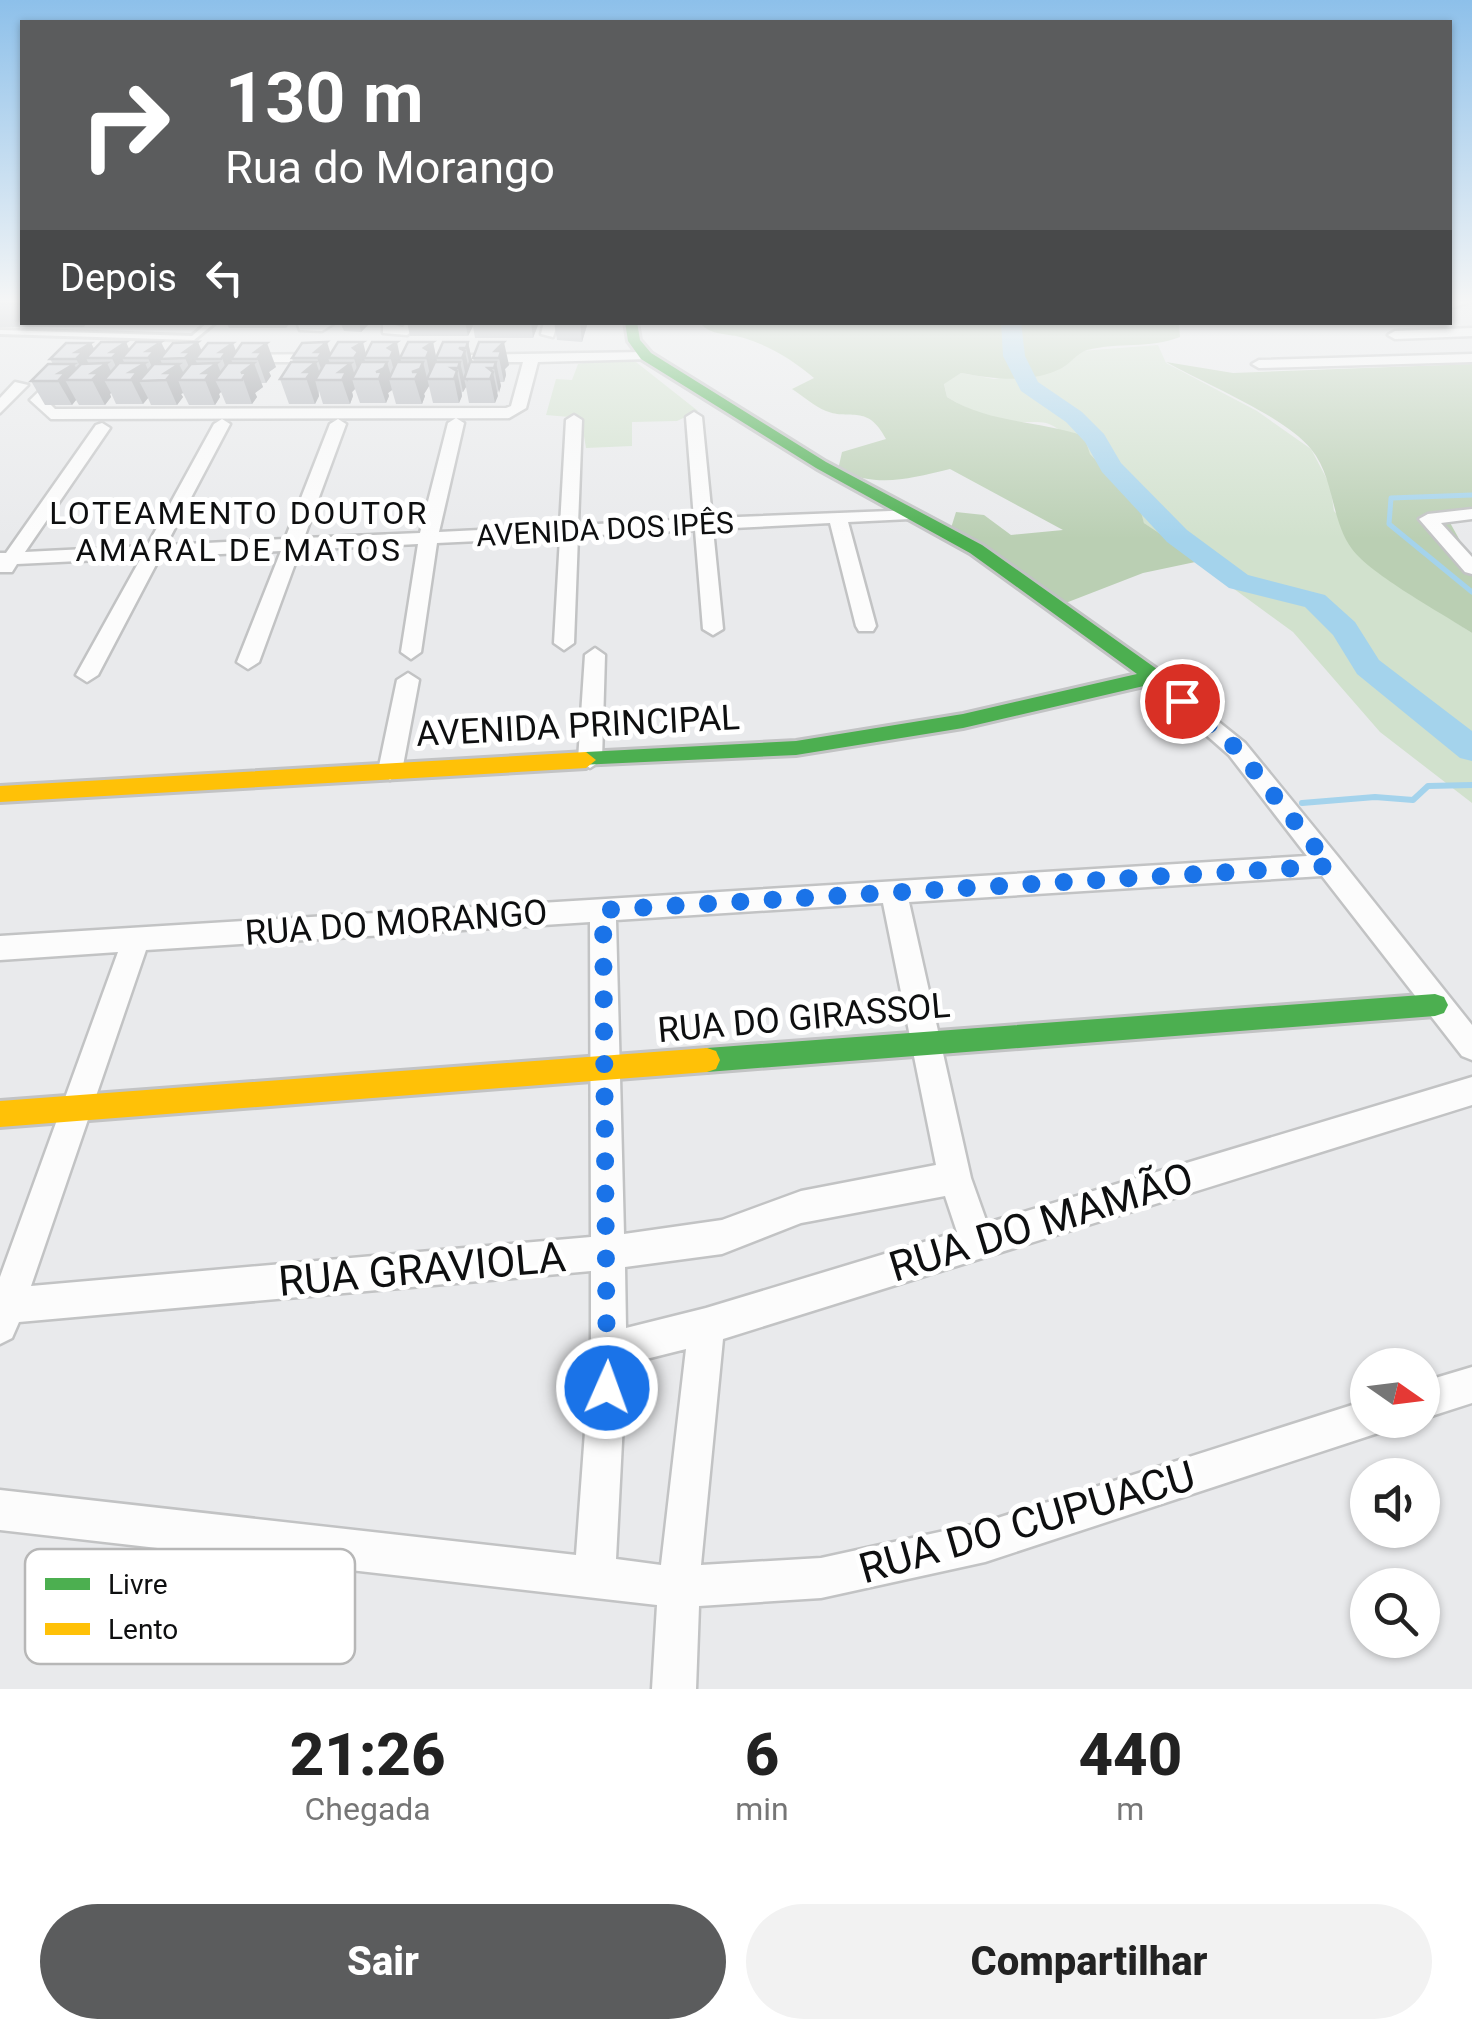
<!DOCTYPE html>
<html lang="pt">
<head>
<meta charset="utf-8">
<style>
  body { margin:0; font-family:Roboto,sans-serif; background:#f2f2f2; color:#222; height:100vh; display:flex; flex-direction:column; font-size:38px; white-space:nowrap }
  * { box-sizing:border-box; margin:0 }
  p { font-size:32px; color:#767676 }
  .icon { flex:none; width:55px; height:55px; fill:none; stroke:currentColor; stroke-width:2; stroke-linecap:round; stroke-linejoin:round }
  .map { position:relative; height:1689px; overflow:hidden }
  .details { display:flex; flex-direction:column; background:#fff; flex:1 }
  .details>* { flex:none }
  .banner { position:absolute; left:20px; top:20px; width:1432px; height:305px; border-radius:0px; box-shadow:0 2px 8px #0004; background:#5b5c5d; color:#fff; overflow:hidden }
  .needle { width:65px; rotate:104deg }
  .tools { position:absolute; left:1350px; top:1348px; display:grid; gap:20px }
  .tools a { display:grid; place-items:center; width:90px; height:90px; border-radius:50%; background:#fff; box-shadow:0 2px 8px #0004; font-size:50px }
  .pin { position:absolute; display:grid; place-items:center; width:85px; height:85px; color:#fff; margin:-42px; border:5px solid #fff; border-radius:50%; box-shadow:0 2px 10px #0007 }
  .me { position:absolute; width:110px; margin:-55px; rotate:2deg; stroke-linejoin:round; filter:drop-shadow(0 0 8px #0008) }
  .turn { display:flex; align-items:center; gap:35px; height:210px; padding:0 40px; font-size:45px }
  .turn .icon { width:130px; height:130px; stroke-width:2.5 }
  .turn b { display:block; font-size:70px; line-height:85px }
  .then { display:flex; align-items:center; height:95px; padding:0 40px; background:#0003; gap:20px; font-size:38px }
  .eta { display:flex; justify-content:space-evenly; align-items:center; height:170px; text-align:center }
  .eta b { font-size:60px; font-weight:800; line-height:70px }
  .cta { display:flex; gap:20px; margin-top:auto; padding:20px 40px }
  .cta a { flex:1; height:115px; border-radius:60px; background:#5b5c5d; color:#fff; font-size:40px; font-weight:800; line-height:115px; text-align:center }
  .cta a+a { background:#f2f2f2; color:#222 }
  .map>svg:first-child { display:block }
</style>
</head>
<body>
<div class="map">
<svg width="1472" height="1689" viewBox="0 0 1472 1689">
  <rect width="100%" height="100%" fill="#e9eaec"/>
  <!-- green -->
  <path fill="#d1e1cd" d="M 1158,345 L 1166,363 L 1257,411 L 1311,449 L 1330,485 L 1334,511 L 1403,588 L 1472,633 L 1472,803 L 1380,732 L 1293,632 L 1144,523 C 1136,497 1073,431 1046,423 C 1036,421 1024,423 1014,422 C 990,420 967,409 947,397 L 944,383 L 961,373 L 994,379 L 1064,367 L 1081,351 Z
    M 594,361 L 636,362 L 698,411 L 677,421 L 632,422 L 632,446 L 586,448 L 581,418 L 546,415 L 556,379 L 572,380 L 578,364 Z"/>
  <!-- forest -->
  <path fill="#bacfb3" d="M 700,323 L 1179,323 L 1180,337 C 1149,349 1119,342 1087,350 C 1077,353 1071,363 1062,368 C 1031,384 994,379 961,373 L 944,384 L 947,397 C 990,424 1038,420 1084,436 L 1090,454 L 1139,505 L 1144,523 L 1200,561 L 1143,573 L 1063,604 L 951,528 L 956,512 L 984,515 L 1011,535 L 1063,530 L 950,469 C 907,479 880,488 838,470 L 842,452 L 886,439 C 867,403 851,421 826,411 C 814,406 803,396 792,389 L 814,378 C 793,360 770,346 744,338 C 728,333 711,336 700,323 Z
    M 1166,362 L 1233,373 L 1472,364 L 1472,509 L 1444,512 L 1472,562 L 1472,633 C 1442,613 1371,575 1352,549 C 1330,519 1335,478 1311,449 C 1284,416 1205,384 1166,362 Z"/>
  <g fill="none" stroke-linecap="round" stroke-linejoin="round">
    <!-- stream-far1 -->
    <path stroke="#a4d3ec" stroke-width="5" d="M 1472,495 L 1391,498 L 1389,524 L 1472,592"/>
    <!-- stream -->
    <path stroke="#a4d3ec" stroke-width="6" d="M 1302,803 L 1375,797 L 1413,800 L 1428,786 L 1472,785"/>
    <!-- river -->
    <path fill="#a4d3ec" fill-rule="evenodd" d="M 1001,322 L 1021,322 L 1025,356 L 1038,382 L 1082,412 L 1104,434 L 1121,463 L 1187,530 L 1248,575 L 1325,595 L 1355,622 L 1379,660 L 1472,731 L 1472,761 L 1460,758 L 1357,674 L 1333,635 L 1305,607 L 1229,588 L 1167,542 L 1102,472 L 1085,442 L 1066,422 L 1021,391 L 1003,356 Z"/>
    <!-- lane casing -->
    <g stroke="#c2c3c4" stroke-width="6">
      <path id="lane" d="M 208,322 L 216,322 L 194,340 L 0,334 L 0,330 L 192,336 Z"/>
    </g>
    <!-- street casing -->
    <g stroke="#c2c3c4" stroke-width="5">
      <path id="street" d="M 1450,302 L 1470,302 L 1450,308 Z
        M 297,322 L 336,322 L 322,331 L 300,330 Z
        M 383,322 L 403,327 L 407,322 L 422,322 L 407,335 L 383,333 Z
        M 544,322 L 558,322 L 553,337 L 541,334 Z
        M 1472,328 L 1472,336 L 1395,339 L 1388,335 L 1395,331 Z
        M 646,352 L 653,356 L 651,359 L 538,362 L 526,408 L 509,418 L 51,419 L 30,400 L 61,370 L 68,374 L 46,400 L 55,409 L 506,408 L 511,406 L 523,362 L 476,362 L 469,358 L 471,355 Z
        M 1472,354 L 1472,362 L 1259,368 L 1252,364 L 1259,360 Z
        M 241,355 L 326,354 L 333,358 L 326,362 L 236,362 L 236,356 Z
        M 15,382 L 28,385 L 0,413 L 0,398 Z
        M 694,412 L 702,417 L 712,518 L 916,510 L 916,518 L 910,519 L 848,522 L 876,626 L 873,631 L 859,631 L 856,626 L 830,523 L 713,529 L 723,629 L 713,635 L 703,629 L 695,530 L 578,536 L 574,643 L 564,650 L 554,643 L 560,537 L 437,543 L 421,652 L 411,659 L 401,652 L 418,544 L 300,550 L 259,662 L 248,669 L 237,662 L 281,551 L 160,557 L 98,675 L 87,682 L 76,675 L 141,558 L 17,564 L 12,572 L 0,572 L 0,553 L 6,553 L 96,425 L 102,423 L 110,428 L 25,552 L 147,546 L 214,424 L 222,419 L 230,424 L 166,545 L 285,539 L 330,424 L 338,419 L 346,424 L 304,538 L 420,533 L 448,423 L 456,418 L 464,423 L 439,532 L 560,526 L 566,420 L 574,415 L 582,420 L 578,525 L 694,519 L 686,417 Z
        M 1472,509 L 1472,519 L 1441,523 L 1472,557 L 1472,574 L 1465,572 L 1419,519 L 1428,514 Z
        M 595,648 L 605,655 L 602,760 L 590,768 L 578,760 L 585,655 Z
        M 1154,670 L 1245,743 L 1339,858 L 1472,1025 L 1472,1060 L 1462,1056 L 1322,876 L 909,902 L 971,1178 L 987,1223 L 1472,1077 L 1472,1105 L 723,1339 L 701,1565 L 821,1558 L 985,1522 L 1368,1400 L 1368,1420 L 1386,1420 L 1381,1432 L 985,1562 L 821,1598 L 699,1606 L 696,1689 L 652,1689 L 657,1605 L 0,1530 L 0,1490 L 576,1555 L 591,1350 L 591,1271 L 19,1322 L 12,1338 L 0,1344 L 0,1277 L 118,952 L 0,960 L 0,936 L 1307,856 L 1229,755 L 1146,682 L 1143,677 ZM 883,903 L 936,1165 L 801,1191 L 722,1220 L 624,1234 L 616,920 ZM 590,922 L 591,1237 L 31,1286 L 146,950 ZM 945,1196 L 957,1232 L 706,1308 L 626,1328 L 625,1267 L 722,1254 L 801,1223 ZM 686,1349 L 661,1565 L 616,1559 L 626,1364 Z
        M 408,673 L 419,680 L 402,771 L 390,780 L 378,771 L 397,680 Z
        M 1472,1367 L 1472,1403 L 1422,1419 L 1422,1382 Z"/>
    </g>
    <!-- fast casing -->
    <g stroke="#c2c3c4" stroke-width="6">
      <path id="fast" d="M 625,322 L 637,322 L 640,340 L 651,353 L 826,462 L 982,545 L 1161,672 L 1164,677 L 1161,682 L 963,728 L 796,755 L 579,765 L 576,760 L 586,752 L 796,741 L 963,714 L 1137,674 L 970,553 L 816,468 L 641,359 L 628,341 Z
        M 1435,994 L 1444,997 L 1448,1005 L 1444,1013 L 1435,1016 L 707,1072 L 698,1069 L 694,1060 L 698,1051 L 707,1048 Z"/>
    </g>
    <!-- slow casing -->
    <g stroke="#c2c3c4" stroke-width="6">
      <path id="slow" d="M 586,752 L 596,760 L 586,768 L 0,802 L 0,786 Z
        M 707,1048 L 716,1051 L 720,1060 L 716,1069 L 707,1072 L 0,1127 L 0,1101 Z"/>
    </g>
    <!-- lane -->
    <use href="#lane" fill="#fcfcfc" fill-rule="evenodd"/>
    <!-- street -->
    <use href="#street" fill="#fcfcfc" fill-rule="evenodd"/>
    <!-- fast -->
    <use href="#fast" fill="#4caf50" fill-rule="evenodd"/>
    <!-- slow -->
    <use href="#slow" fill="#ffc107" fill-rule="evenodd"/>
  </g>
  <!-- wall -->
  <path fill="#b1b4ba" d="M 0,302 L 22,302 L 22,322 L 88,322 L 84,327 L 0,327 Z
    M 226,322 L 291,322 L 286,328 L 229,328 Z
    M 340,322 L 371,322 L 361,332 L 344,331 Z
    M 407,322 L 538,322 L 538,325 L 533,338 L 475,338 L 473,326 L 468,336 L 410,336 Z
    M 554,322 L 588,322 L 582,342 L 557,340 Z
    M 126,342 L 129,350 L 236,351 L 276,367 L 269,372 L 271,376 L 266,383 L 261,383 L 263,387 L 255,393 L 257,397 L 252,404 L 226,404 L 221,392 L 219,394 L 220,397 L 215,405 L 189,405 L 183,393 L 181,394 L 183,397 L 177,405 L 151,405 L 148,398 L 143,404 L 116,404 L 111,393 L 110,394 L 111,397 L 105,405 L 79,405 L 76,400 L 72,405 L 45,405 L 31,381 L 53,364 L 50,359 L 91,343 L 94,349 Z
    M 433,342 L 436,357 L 468,342 L 472,362 L 474,362 L 473,358 L 479,342 L 509,365 L 505,369 L 506,375 L 504,382 L 500,382 L 501,386 L 497,393 L 495,403 L 469,403 L 466,387 L 463,392 L 462,392 L 462,396 L 459,403 L 433,403 L 428,382 L 429,386 L 424,394 L 425,396 L 422,404 L 396,404 L 392,390 L 388,393 L 389,396 L 386,403 L 360,403 L 355,389 L 352,392 L 353,396 L 350,404 L 323,404 L 319,391 L 319,396 L 315,404 L 289,404 L 280,379 L 293,362 L 292,358 L 331,354 L 366,354 L 401,356 Z"/>
  <!-- shaded-wall -->
  <path fill="#909297" d="M 359,322 L 371,322 L 361,332 Z
    M 465,322 L 472,322 L 473,326 L 468,336 Z
    M 531,322 L 538,322 L 538,325 L 533,338 Z
    M 580,322 L 588,322 L 582,342 Z
    M 126,342 L 133,358 L 122,358 L 129,372 L 122,380 L 112,358 L 111,352 Z
    M 161,342 L 169,358 L 160,359 L 165,371 L 158,381 L 148,358 L 147,351 Z
    M 198,342 L 205,359 L 195,359 L 201,371 L 195,380 L 185,358 L 184,352 Z
    M 327,342 L 332,358 L 328,358 L 332,369 L 325,380 L 315,352 Z
    M 363,342 L 367,358 L 364,358 L 367,368 L 360,379 L 354,358 L 353,348 Z
    M 397,342 L 402,366 L 396,379 L 388,348 Z
    M 433,342 L 438,366 L 431,379 L 424,348 Z
    M 468,342 L 473,365 L 471,371 L 466,348 Z
    M 504,342 L 509,365 L 505,369 L 506,375 L 504,382 L 499,358 L 495,351 Z
    M 91,343 L 99,358 L 86,358 L 93,373 L 107,363 L 115,380 L 104,380 L 111,393 L 110,394 L 111,397 L 105,405 L 92,380 L 88,380 L 76,359 L 76,352 Z
    M 233,343 L 239,359 L 231,359 L 236,372 L 230,380 L 220,352 Z
    M 267,343 L 276,367 L 269,372 L 271,376 L 266,383 L 255,352 Z
    M 465,351 L 470,375 L 467,382 L 462,358 Z
    M 316,362 L 322,380 L 315,380 L 319,396 L 315,404 L 304,372 Z
    M 387,362 L 392,379 L 389,379 L 392,390 L 388,393 L 389,396 L 386,403 L 376,372 Z
    M 423,362 L 429,386 L 424,394 L 425,396 L 422,404 L 412,372 Z
    M 460,362 L 466,387 L 463,392 L 458,368 Z
    M 496,362 L 501,386 L 499,393 L 494,368 Z
    M 145,363 L 153,381 L 139,381 L 148,398 L 143,404 L 131,380 L 130,372 Z
    M 217,363 L 224,380 L 215,380 L 221,392 L 219,394 L 220,397 L 215,405 L 205,380 L 203,373 Z
    M 254,363 L 263,387 L 255,393 L 257,397 L 252,404 L 241,373 Z
    M 351,363 L 356,379 L 352,379 L 355,389 L 352,392 L 353,396 L 350,404 L 339,372 Z
    M 74,364 L 83,380 L 65,380 L 76,400 L 72,405 L 58,381 L 59,373 Z
    M 179,364 L 187,380 L 178,380 L 183,393 L 181,394 L 183,397 L 177,405 L 166,380 L 165,373 Z
    M 457,371 L 462,396 L 459,403 L 454,379 Z
    M 493,372 L 498,396 L 495,403 L 490,379 Z"/>
  <!-- building -->
  <path fill="#ced1d8" stroke="#909297" stroke-width="2.5" d="M 0,302 L 22,302 L 22,304 L 0,304 Z
    M 101,342 L 126,342 L 111,352 L 118,352 L 112,358 L 86,358 Z
    M 136,342 L 161,342 L 147,351 L 154,351 L 148,358 L 122,358 Z
    M 198,342 L 184,352 L 191,352 L 185,358 L 160,359 L 173,343 Z
    M 327,342 L 315,352 L 322,352 L 318,358 L 292,358 L 302,343 Z
    M 338,342 L 363,342 L 353,348 L 358,352 L 354,358 L 328,358 Z
    M 372,342 L 397,342 L 388,348 L 393,351 L 390,358 L 364,358 Z
    M 408,342 L 433,342 L 424,348 L 429,351 L 426,358 L 400,358 Z
    M 443,342 L 468,342 L 466,348 L 459,348 L 465,351 L 462,358 L 436,358 Z
    M 479,342 L 504,342 L 495,351 L 501,351 L 499,358 L 473,358 Z
    M 66,343 L 91,343 L 76,352 L 83,352 L 76,359 L 50,359 Z
    M 208,343 L 233,343 L 220,352 L 226,352 L 221,359 L 195,359 Z
    M 242,343 L 267,343 L 255,352 L 262,352 L 257,359 L 231,359 Z
    M 291,362 L 316,362 L 304,372 L 311,372 L 306,379 L 280,379 Z
    M 361,362 L 387,362 L 384,368 L 376,372 L 382,371 L 379,379 L 352,379 Z
    M 397,362 L 423,362 L 420,369 L 412,372 L 419,372 L 415,379 L 389,379 Z
    M 435,362 L 460,362 L 458,368 L 452,368 L 457,371 L 454,379 L 427,379 Z
    M 470,362 L 496,362 L 494,368 L 488,368 L 493,372 L 490,379 L 464,379 Z
    M 107,363 L 92,373 L 99,373 L 92,380 L 65,380 L 81,364 Z
    M 119,363 L 145,363 L 130,372 L 137,372 L 131,380 L 104,380 Z
    M 217,363 L 203,373 L 210,373 L 205,380 L 178,380 L 191,364 Z
    M 228,363 L 254,363 L 241,373 L 247,372 L 242,380 L 215,380 Z
    M 325,363 L 351,363 L 339,372 L 346,372 L 342,380 L 315,380 Z
    M 48,364 L 74,364 L 59,373 L 65,373 L 58,381 L 31,381 Z
    M 154,364 L 179,364 L 165,373 L 172,373 L 166,380 L 139,381 Z"/>
  <!-- sky -->
  <linearGradient id="sky" x2="0" y2="1"><stop stop-color="#8dc0ea"/><stop offset="0.56" stop-color="#f5f6f6"/><stop offset="1" stop-color="#f5f6f6" stop-opacity="0"/></linearGradient>
  <rect width="1472" height="539" fill="url(#sky)"/>
  <g fill="none" stroke-linecap="round" stroke-linejoin="round">
    <!-- route -->
    <path stroke="#1a73e8" stroke-width="18" stroke-dasharray="0 32.4" d="M 607,1388 L 603,910 L 1330,866 L 1237,749 L 1182,701"/>
  </g>
  <g text-anchor="middle" dominant-baseline="central" stroke-width="10" stroke-linejoin="round" paint-order="stroke">
    <!-- far-street labels -->
    <g font-size="30" fill="#0e0f10" stroke="#fff">
      <text transform="translate(605 529) rotate(-3)">AVENIDA DOS IPÊS</text>
    </g>
    <!-- far-neighbourhood labels -->
    <g font-size="32" letter-spacing="2.5" fill="#0e0f10" stroke="#fff">
      <text x="239" y="513">LOTEAMENTO DOUTOR<tspan x="239" dy="37">AMARAL DE MATOS</tspan></text>
    </g>
    <!-- street labels -->
    <g font-size="35" fill="#0e0f10" stroke="#fff">
      <text transform="translate(578 726) rotate(-3)">AVENIDA PRINCIPAL</text>
      <text transform="translate(396 923) rotate(-4)">RUA DO MORANGO</text>
      <text transform="translate(804 1018) rotate(-5)">RUA DO GIRASSOL</text>
    </g>
    <!-- near-street labels -->
    <g font-size="42" fill="#0e0f10" stroke="#fff">
      <text transform="translate(1041 1222) rotate(-17)">RUA DO MAMÃO</text>
      <text transform="translate(422 1269) rotate(-5)">RUA GRAVIOLA</text>
      <text transform="translate(1027 1522) rotate(-16)">RUA DO CUPUACU</text>
    </g>
  </g>
  <!-- legend -->
  <rect x="25" y="1549" width="330" height="115" rx="15" fill="#fff" stroke="#b7b7b7" stroke-width="2.5"/>
  <rect x="45" y="1578" width="45" height="12" fill="#4caf50"/>
  <rect x="45" y="1623" width="45" height="12" fill="#ffc107"/>
  <g font-size="28" fill="#0e0f10">
    <text x="108" y="1594">Livre</text>
    <text x="108" y="1639">Lento</text>
  </g>
</svg>
<div class="tools">
<a><svg class="needle" viewBox="-14 -14 28 28"><path d="M0-13l5 13h-10z" fill="#e53935"/><path d="M0 13l5-13h-10z" fill="#767676"/></svg></a>
<a><svg class="icon" aria-label="sound" viewBox="0 0 24 24"><path d="M4 9h4l5-4v14l-5-4H4zM17 9q2 3 0 6"/></svg></a>
<a><svg class="icon" aria-label="search" viewBox="0 0 24 24"><circle cx="10" cy="10" r="6"/><path d="M15 15l6 6"/></svg></a>
</div>
<div class="pin" style="left:1182px;top:701px;background:#d93025"><svg class="icon" aria-label="arrive" viewBox="0 0 24 24"><path d="M6 21V4h12l-3 4 3 4H6"/></svg></div>
<svg class="me" style="left:607px;top:1388px" viewBox="-20 -20 40 40"><circle r="17" fill="#1a73e8" stroke="#fff" stroke-width="3"/><path d="M0-11L8 9 0 5-8 9z" fill="#fff"/></svg>
<div class="banner">
<div class="turn"><svg class="icon" aria-label="right" viewBox="0 0 24 24"><path d="M7 20v-9h11M14 6l5 5-5 5"/></svg><div><b>130 m</b>Rua do Morango</div></div>
<div class="then">Depois<svg class="icon" aria-label="left" viewBox="0 0 24 24"><path d="M17 20v-9H6M10 6l-5 5 5 5"/></svg></div>
</div>
</div>
<section class="details">
<div class="eta">
<div><b>21:26</b><p>Chegada</p></div>
<div><b>6</b><p>min</p></div>
<div><b>440</b><p>m</p></div>
</div>
<div class="cta"><a>Sair</a><a>Compartilhar</a></div>
</section>
</body>
</html>
